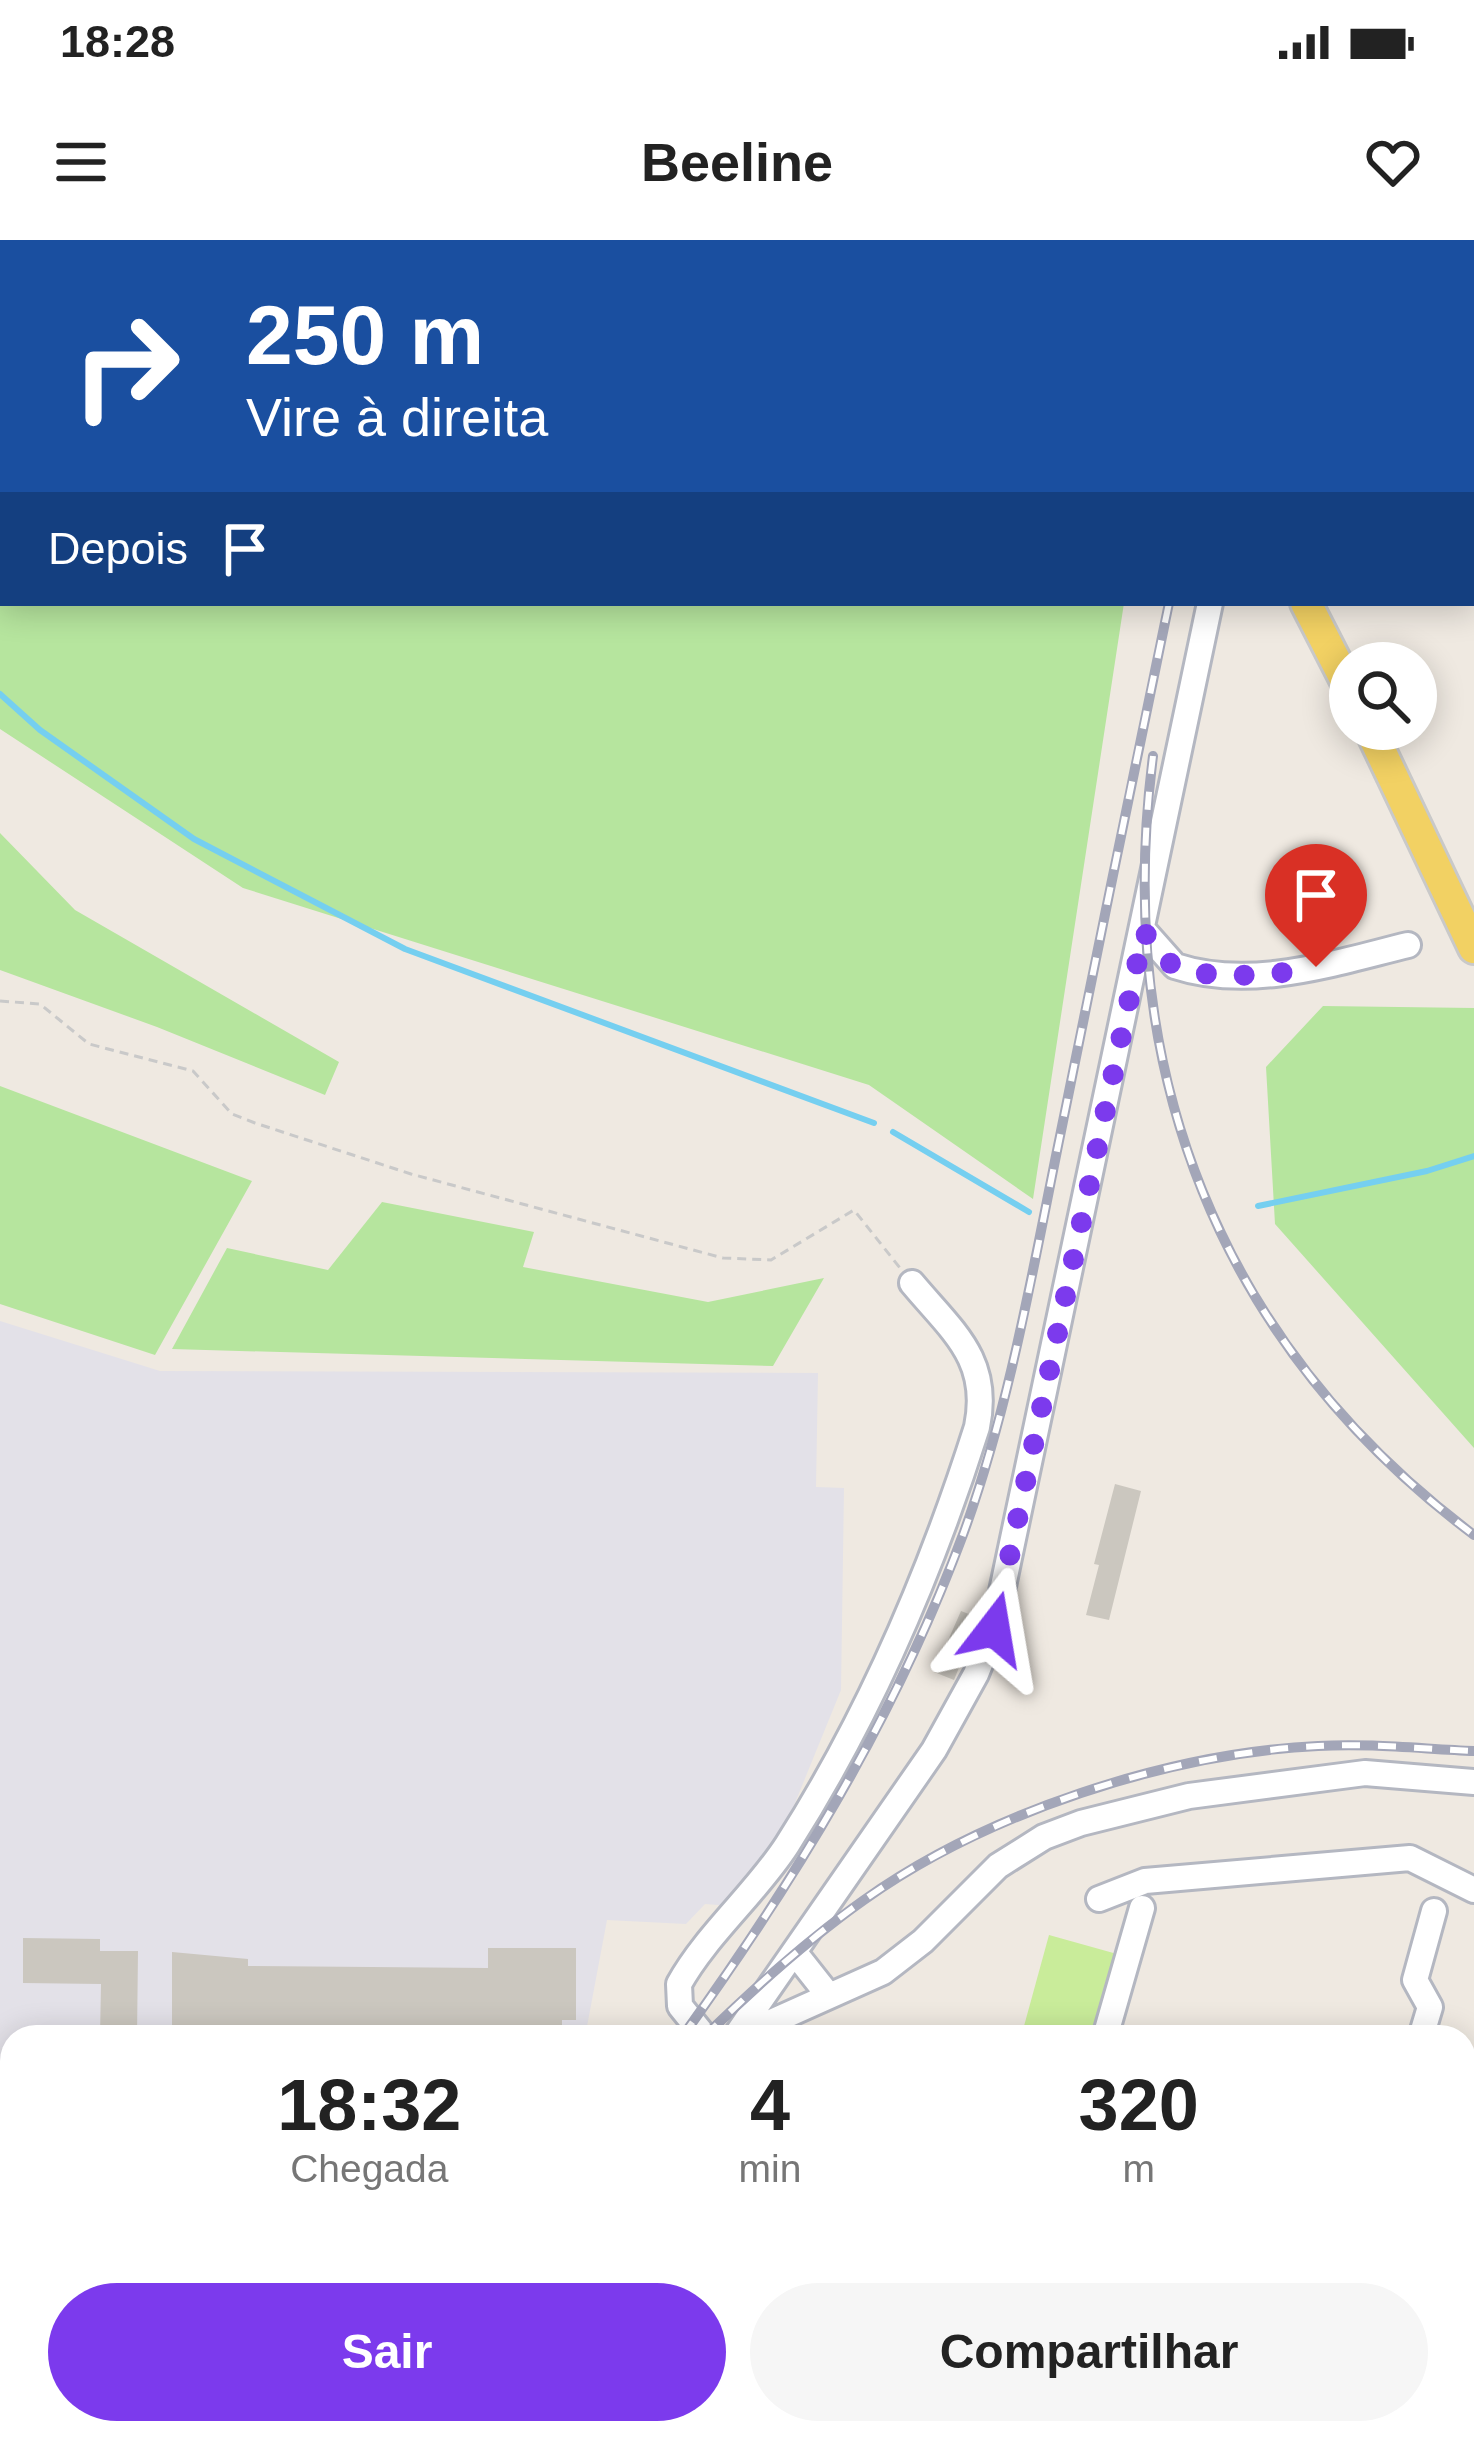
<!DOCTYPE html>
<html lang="pt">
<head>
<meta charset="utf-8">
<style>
  body { margin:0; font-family:Helvetica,sans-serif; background:#f6f6f6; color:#222; height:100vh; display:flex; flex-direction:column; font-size:45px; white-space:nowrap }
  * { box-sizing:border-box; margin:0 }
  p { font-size:39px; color:#767676 }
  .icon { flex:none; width:66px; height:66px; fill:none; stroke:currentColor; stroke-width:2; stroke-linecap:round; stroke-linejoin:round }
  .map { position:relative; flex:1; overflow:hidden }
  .drawer { position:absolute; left:0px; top:1785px; width:1476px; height:420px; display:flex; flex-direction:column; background:#fff; border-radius:36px 36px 0 0; box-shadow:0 6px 30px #0003 }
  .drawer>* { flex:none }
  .top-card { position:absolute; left:0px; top:0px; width:1476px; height:366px; box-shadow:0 6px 30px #0003; background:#1a4fa0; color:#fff; overflow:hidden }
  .fabs { position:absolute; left:1329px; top:402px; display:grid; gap:24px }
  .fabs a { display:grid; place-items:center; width:108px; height:108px; border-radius:50%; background:#fff; box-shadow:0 6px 30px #0003; font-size:60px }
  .pin { position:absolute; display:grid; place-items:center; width:102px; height:102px; color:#fff; margin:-123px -51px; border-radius:50% 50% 50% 0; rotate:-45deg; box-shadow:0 0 12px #0007 }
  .pin .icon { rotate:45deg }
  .me { position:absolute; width:132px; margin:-66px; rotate:14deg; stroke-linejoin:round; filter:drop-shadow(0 0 9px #0008) }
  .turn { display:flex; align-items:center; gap:42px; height:252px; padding:0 48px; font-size:54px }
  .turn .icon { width:156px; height:156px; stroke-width:2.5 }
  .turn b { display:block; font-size:84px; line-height:102px }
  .then { display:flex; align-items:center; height:114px; padding:0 48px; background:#0003; gap:24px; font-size:45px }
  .eta { display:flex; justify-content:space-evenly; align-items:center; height:204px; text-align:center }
  .eta b { font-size:72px; font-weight:600; line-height:84px }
  .cta { display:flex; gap:24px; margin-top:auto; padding:24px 48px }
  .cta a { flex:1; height:138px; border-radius:72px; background:#7c3aed; color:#fff; font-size:48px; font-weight:600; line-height:138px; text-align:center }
  .cta a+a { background:#f6f6f6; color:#222 }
  .status { display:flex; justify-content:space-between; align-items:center; height:84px; padding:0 60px; background:#fff; direction:ltr }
  .status svg { height:33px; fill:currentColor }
  header { display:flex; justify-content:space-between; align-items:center; height:156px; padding:0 48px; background:#fff; font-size:54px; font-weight:600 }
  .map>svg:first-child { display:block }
</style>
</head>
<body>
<div class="status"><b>18:28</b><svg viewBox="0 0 49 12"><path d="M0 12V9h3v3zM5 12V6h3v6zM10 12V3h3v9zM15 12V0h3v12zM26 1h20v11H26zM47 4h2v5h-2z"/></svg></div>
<header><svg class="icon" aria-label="menu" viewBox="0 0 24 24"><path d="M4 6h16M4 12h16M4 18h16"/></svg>Beeline<svg class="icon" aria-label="heart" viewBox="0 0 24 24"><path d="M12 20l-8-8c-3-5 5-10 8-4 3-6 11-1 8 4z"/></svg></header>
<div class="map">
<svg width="1474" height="2205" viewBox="0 0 1474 2205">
  <rect width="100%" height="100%" fill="#efe9e1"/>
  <!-- industrial -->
  <path fill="#e3e1e8" d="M 0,1081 L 160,1131 L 818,1133 L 816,1247 L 844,1248 L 841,1450 L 784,1590 L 731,1666 L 705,1664 L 686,1684 L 607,1680 L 585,1797 L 12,1797 L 12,2193 L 43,2193 L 38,2205 L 0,2205 Z"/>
  <!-- green -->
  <path fill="#b6e59e" d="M 0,0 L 1011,0 L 1013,3 L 3,3 L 3,363 L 1124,363 L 1033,959 L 869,845 L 243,648 L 0,489 Z
    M 0,593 L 75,670 L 339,822 L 325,855 L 157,787 L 0,730 Z
    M 1323,766 L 1474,768 L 1474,1208 L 1275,984 L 1266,827 Z
    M 0,846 L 252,941 L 155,1115 L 0,1064 Z
    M 382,962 L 534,992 L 523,1027 L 708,1062 L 824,1038 L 773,1126 L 172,1109 L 227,1008 L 328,1030 Z"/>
  <!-- pitch -->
  <path fill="#c9ec9a" d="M 1049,1695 L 1117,1714 L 1093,1797 L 1021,1797 Z"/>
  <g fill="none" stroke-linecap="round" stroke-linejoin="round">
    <!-- stream -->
    <path stroke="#75cff0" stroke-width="6" d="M 0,454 L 40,490 L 194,599 L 405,709 L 874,883
      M 893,892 L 1029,972
      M 1258,966 L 1427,931 L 1474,916"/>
  </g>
  <!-- building -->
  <path fill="#cbc7bf" d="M 1115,1244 L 1141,1251 L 1109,1380 L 1086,1375 L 1099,1325 L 1094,1324 Z
    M 961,1371 L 979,1378 L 954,1440 L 934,1432 Z
    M 23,1698 L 100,1699 L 100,1711 L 138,1711 L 137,1797 L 100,1797 L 101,1744 L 23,1743 Z
    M 488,1708 L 576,1708 L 576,1780 L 562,1780 L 562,1797 L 172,1797 L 172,1712 L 248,1719 L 248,1726 L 488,1728 Z"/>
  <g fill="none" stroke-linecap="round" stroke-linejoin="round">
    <!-- minor casing -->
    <g stroke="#b4b7c1" stroke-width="30">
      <path id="minor" d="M 1433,0 L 1461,3
        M 1473,115 L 1474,115
        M 1144,691 L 1175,726 C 1251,751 1334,723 1408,705
        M 1099,1659 L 1145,1641 L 1410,1618 L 1474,1650
        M 795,1713 L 829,1756
        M 705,1797 L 680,1766 L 679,1744 C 706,1695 756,1653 787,1605 C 870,1475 930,1335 977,1187 C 991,1119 952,1091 912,1043
        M 735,1797 L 934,1510 L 976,1434 L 994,1389 L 1210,363
        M 738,1797 L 883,1732 L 923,1701 L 998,1626 L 1044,1597 L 1081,1583 L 1189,1556 L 1365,1533 L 1474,1542
        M 1105,1797 L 1142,1668
        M 1421,1797 L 1430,1767 L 1415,1740 L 1434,1671
        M 1464,1925 L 1474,1888
        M 1110,2193 L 1153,2205
        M 451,2205 L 458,2193
        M 784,2205 L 787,2193
        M 1236,2205 L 1239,2193
        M 1303,2205 L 1306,2193
        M 1387,2205 L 1390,2193"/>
    </g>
    <!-- major casing -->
    <g stroke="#c9c9c9" stroke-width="36">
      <path id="major" d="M 1067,0 L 1069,3
        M 1306,363 L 1350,449
        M 1370,489 L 1474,708"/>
    </g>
    <!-- path -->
    <path stroke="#c9c9c9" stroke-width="3" stroke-dasharray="9 6" stroke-linecap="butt" d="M 1292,3 L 1293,0
      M 0,761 L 40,764 L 89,804 L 193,831 L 232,874 L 255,883 L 411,934 L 723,1018 L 771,1020 L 854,970 L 900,1028"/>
    <!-- minor -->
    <use href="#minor" stroke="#fff" stroke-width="24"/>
    <!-- major -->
    <use href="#major" stroke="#f2d163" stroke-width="30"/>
    <!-- rail casing -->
    <g stroke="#a3a6b8" stroke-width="10">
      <path id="rail" d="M 1243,3 L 1244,0
        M 1153,516 C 1113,830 1218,1103 1474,1295
        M 682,1797 C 796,1639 896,1476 964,1292 C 1010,1165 1033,1028 1060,896 C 1096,718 1132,541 1169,363
        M 704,1797 C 754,1748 806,1701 864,1660 C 986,1573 1169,1513 1318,1506 C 1370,1503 1423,1509 1474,1511
        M 367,2205 L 377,2193
        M 409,2205 L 414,2193"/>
    </g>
    <!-- rail -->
    <use href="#rail" stroke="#fff" stroke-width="6" stroke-dasharray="18" stroke-linecap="butt"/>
  </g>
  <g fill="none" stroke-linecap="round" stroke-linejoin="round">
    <!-- route -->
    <path stroke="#7c3aed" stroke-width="21" stroke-dasharray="0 37.8" d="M 994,1389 L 1144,691 C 1152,704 1161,719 1175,726 C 1204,741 1285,735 1316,727"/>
  </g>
</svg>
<div class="fabs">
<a><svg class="icon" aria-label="search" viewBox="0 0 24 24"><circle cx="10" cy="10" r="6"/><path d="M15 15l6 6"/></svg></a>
</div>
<div class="pin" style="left:1316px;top:727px;background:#d93025"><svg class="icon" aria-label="arrive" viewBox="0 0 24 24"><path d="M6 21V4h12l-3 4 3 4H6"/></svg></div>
<svg class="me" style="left:994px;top:1389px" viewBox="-20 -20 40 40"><path d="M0-17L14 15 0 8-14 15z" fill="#7c3aed" stroke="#fff" stroke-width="4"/></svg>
<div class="top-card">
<div class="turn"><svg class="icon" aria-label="right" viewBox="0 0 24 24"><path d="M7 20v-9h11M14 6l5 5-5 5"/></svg><div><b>250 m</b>Vire à direita</div></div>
<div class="then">Depois<svg class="icon" aria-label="arrive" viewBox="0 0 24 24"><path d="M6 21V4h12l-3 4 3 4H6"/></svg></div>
</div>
<section class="drawer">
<div class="eta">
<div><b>18:32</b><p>Chegada</p></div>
<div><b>4</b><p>min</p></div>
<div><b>320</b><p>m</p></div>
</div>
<div class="cta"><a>Sair</a><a>Compartilhar</a></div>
</section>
</div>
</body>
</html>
